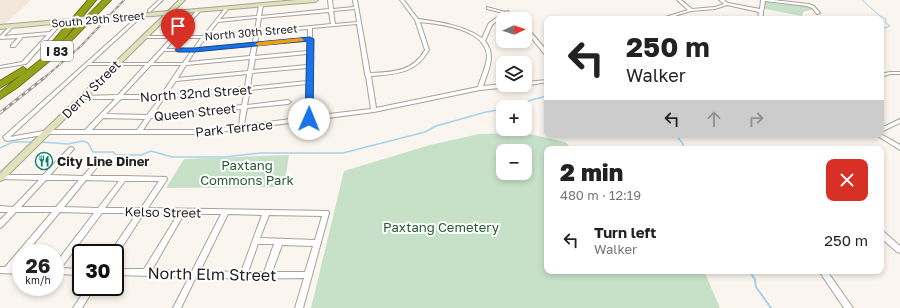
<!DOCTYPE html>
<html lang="en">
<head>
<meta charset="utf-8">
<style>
  body { margin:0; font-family:"Golos Text",sans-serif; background:#f6f6f6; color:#222; height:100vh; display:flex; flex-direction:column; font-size:15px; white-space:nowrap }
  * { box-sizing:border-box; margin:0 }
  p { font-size:13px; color:#767676 }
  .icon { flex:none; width:22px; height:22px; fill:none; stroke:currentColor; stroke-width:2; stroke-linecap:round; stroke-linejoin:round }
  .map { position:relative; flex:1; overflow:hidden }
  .sheet { position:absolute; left:544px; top:146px; width:340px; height:128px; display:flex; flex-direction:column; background:#fff; border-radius:8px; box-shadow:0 2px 6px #0003 }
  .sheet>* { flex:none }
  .top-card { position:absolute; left:544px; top:16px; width:340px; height:122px; border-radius:8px; box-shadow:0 2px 6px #0003; background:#fff; color:#222; overflow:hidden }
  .needle { width:26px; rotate:86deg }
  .controls { position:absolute; left:496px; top:12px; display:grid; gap:8px }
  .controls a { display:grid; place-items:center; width:36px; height:36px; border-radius:8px; background:#fff; box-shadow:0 2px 6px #0003; font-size:20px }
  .speed { position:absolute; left:12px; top:244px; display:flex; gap:8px; font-size:20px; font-weight:700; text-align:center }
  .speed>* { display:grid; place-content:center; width:52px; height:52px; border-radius:50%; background:#fff; box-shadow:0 2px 6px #0003; line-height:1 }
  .speed small { font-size:10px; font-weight:400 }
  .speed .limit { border:2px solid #111; border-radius:6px; background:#fff; color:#111 }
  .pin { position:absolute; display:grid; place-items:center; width:34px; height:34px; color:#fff; margin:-41px -17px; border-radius:50% 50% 50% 0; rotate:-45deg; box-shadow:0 0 4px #0007 }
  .pin .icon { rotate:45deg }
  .me { position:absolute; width:44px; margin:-22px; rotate:1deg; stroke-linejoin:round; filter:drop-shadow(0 0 3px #0008) }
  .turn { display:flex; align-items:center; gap:14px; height:84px; padding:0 16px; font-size:18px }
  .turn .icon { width:52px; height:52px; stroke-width:2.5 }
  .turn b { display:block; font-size:28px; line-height:34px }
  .lanes { display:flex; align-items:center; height:38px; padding:0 16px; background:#0003; justify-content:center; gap:20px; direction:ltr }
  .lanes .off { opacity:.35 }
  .round { display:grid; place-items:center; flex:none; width:42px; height:42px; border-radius:8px; background:#f6f6f6 }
  .head { display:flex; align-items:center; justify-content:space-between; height:68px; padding:0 16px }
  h1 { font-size:24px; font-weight:800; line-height:30px }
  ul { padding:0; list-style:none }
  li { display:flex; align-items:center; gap:12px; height:52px; padding:0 16px }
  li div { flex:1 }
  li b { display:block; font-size:15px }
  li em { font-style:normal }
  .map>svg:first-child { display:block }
</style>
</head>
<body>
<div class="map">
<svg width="900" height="308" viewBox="0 0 900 308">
  <rect width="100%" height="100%" fill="#faf5ee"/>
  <!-- built -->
  <path fill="#f3e7db" d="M 0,0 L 31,0 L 4,25 L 0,26 Z"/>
  <!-- green -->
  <path fill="#c7e1c9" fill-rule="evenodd" d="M 765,2 L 809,6 L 814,9 L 803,12 L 802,16 L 765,9 Z
    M 525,133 L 565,142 L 573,149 L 547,149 L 547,271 L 704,271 L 720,308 L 311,308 L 344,171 L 430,145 L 479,134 ZM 503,151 L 525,151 L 525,173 L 503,173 Z
    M 289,155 L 284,187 L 166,188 L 184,159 Z"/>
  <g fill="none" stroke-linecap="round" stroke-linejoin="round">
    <!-- stream-far2 -->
    <path stroke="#a6d2ed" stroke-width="1" d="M 862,0 L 880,16 L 886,19 L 885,22 L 890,26 L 881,30"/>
    <!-- stream-far1 -->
    <path stroke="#a6d2ed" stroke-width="1.5" d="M 515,107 L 531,100 L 547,96
      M 676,135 L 683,144 L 684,149
      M 41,142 L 68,144 L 83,141 L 88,143 L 93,152 L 113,152 L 116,155 L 141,155 L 151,151 L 172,157 L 223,157 L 260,153 L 343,153 L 425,132 L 436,126 L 486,112 L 503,109
      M 0,148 L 13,142 L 33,142"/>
    <!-- stream -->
    <path stroke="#a6d2ed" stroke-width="2" d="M 750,271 L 755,280 L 756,287 L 771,308"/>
    <!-- street casing -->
    <g stroke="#a7a29b" stroke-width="2">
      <path id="street" d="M 159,0 L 163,0 L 150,12 L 148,12 L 148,10 Z
        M 328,0 L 332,0 L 333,9 L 354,7 L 353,0 L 357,0 L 370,73 C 393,72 412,72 425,50 L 415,20 L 400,0 L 404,0 L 418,19 C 440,22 463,25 482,38 L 489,23 L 503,13 L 487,9 L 487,7 L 505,12 L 508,11 L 509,13 L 514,14 L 521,19 C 515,19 512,16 506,14 L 492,25 L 485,41 C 497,55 488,71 483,86 L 503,84 L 514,85 L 511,87 L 480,90 L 374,112 L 205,134 L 49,134 L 7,141 L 5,140 L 3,137 L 136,18 L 139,19 L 91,63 L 148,63 L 171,38 L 144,38 L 142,37 L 142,36 L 173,36 L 198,9 L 201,10 L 178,36 L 203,36 L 226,7 L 227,7 L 229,8 L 220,19 L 257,16 L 259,5 L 261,4 L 263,5 L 261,16 L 329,9 ZM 355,9 L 357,22 L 335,24 L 333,11 ZM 329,12 L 331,24 L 259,31 L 261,18 ZM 257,18 L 255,31 L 208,35 L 218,22 ZM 420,22 C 440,24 487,29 487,57 C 486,67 481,77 478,87 L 376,108 L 371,76 C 396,74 415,74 429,50 ZM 357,24 L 365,74 L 365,75 L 366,76 L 371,109 L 312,116 L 312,28 ZM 308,29 L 308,38 L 257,43 L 259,33 ZM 254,34 L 253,43 L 198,48 L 206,38 ZM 175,38 L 201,38 L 193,49 L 166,49 ZM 308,41 L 307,51 L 255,56 L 257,45 ZM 252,46 L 250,56 L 188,62 L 195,51 ZM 164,51 L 191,51 L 183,63 L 153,63 ZM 307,54 L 307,65 L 253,70 L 255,59 ZM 250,59 L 248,71 L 178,78 L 186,65 ZM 88,65 L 145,65 L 118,95 L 81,96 L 80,97 L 81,98 L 83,99 L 115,99 L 85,130 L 49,130 L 10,137 ZM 151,65 L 181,65 L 161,95 L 123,95 ZM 307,68 L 307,81 L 250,87 L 252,73 ZM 247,74 L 245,87 L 166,95 L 176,81 ZM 307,84 L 306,117 L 244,125 L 247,108 L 288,104 L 291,102 L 288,100 L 247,105 L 250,90 ZM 245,90 L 242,105 L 153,115 L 164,98 ZM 121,99 L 159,99 L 147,115 L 106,114 ZM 241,109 L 239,126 L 205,130 L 143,130 L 151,118 ZM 103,118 L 145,119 L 137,130 L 92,130 Z
        M 677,0 L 681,0 L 692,9 L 715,7 L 724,4 L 719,0 L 724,0 L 728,3 L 760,9 L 761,0 L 773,0 L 809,4 L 814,6 L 820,13 L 817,14 L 812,8 L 807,6 L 765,1 L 762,19 L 758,19 L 759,12 L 727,5 L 715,9 L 691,11 L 665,19 L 659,19 L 688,10 Z
        M 60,21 L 63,22 L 26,64 L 0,68 L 0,66 L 22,62 L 47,35 L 23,37 L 15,47 L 11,47 L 11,45 L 18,38 L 0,39 L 0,36 L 11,25 L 14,26 L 4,36 L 50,32 Z
        M 525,26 L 526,26 L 547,51 L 547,55 L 545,55 L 525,30 Z
        M 890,72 L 900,72 L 900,74 L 890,74 L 881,77 L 881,74 Z
        M 547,80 L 547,82 L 525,86 L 523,85 L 525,85 L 525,82 Z
        M 900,119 L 900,123 L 881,132 L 881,128 Z
        M 881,134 L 900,145 L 900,150 L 876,135 L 881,135 Z
        M 71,147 L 73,148 L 74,149 L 73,150 L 50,175 L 83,176 L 97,160 L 99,159 L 102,161 L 90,176 L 124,176 L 166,177 L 167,179 L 166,181 L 148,208 L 328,211 L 329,213 L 303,308 L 295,308 L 304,278 L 243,279 L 196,277 L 181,308 L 173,308 L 189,277 L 115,275 L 115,269 L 144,269 L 178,214 L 144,213 L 117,255 L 115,256 L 115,253 L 110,253 L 111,251 L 137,213 L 102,213 L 61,268 L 81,269 L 81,275 L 55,274 L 55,264 L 94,213 L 60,212 L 26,253 L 21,253 L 21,259 L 14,267 L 21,268 L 21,274 L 0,273 L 0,267 L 5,267 L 52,212 L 16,212 L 2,227 L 0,228 L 0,220 L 8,212 L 0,212 L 0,206 L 13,207 L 39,180 L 2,179 L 0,179 L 0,175 L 43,175 L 69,148 ZM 46,180 L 79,180 L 56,207 L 21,207 ZM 86,180 L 119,181 L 98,208 L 64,207 ZM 125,181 L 159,181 L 141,208 L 105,208 ZM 184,214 L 221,214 L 192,271 L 152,270 ZM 228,214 L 262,215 L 241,272 L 200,271 ZM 269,215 L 322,216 L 315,240 L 260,238 ZM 258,244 L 274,244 L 264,272 L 248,272 ZM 282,245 L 313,246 L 305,272 L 272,272 Z
        M 881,231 L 884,232 L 900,246 L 900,253 L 897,252 L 881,238 Z
        M 819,271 L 827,271 L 853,308 L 844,308 Z
        M 87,287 L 95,287 L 82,308 L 73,308 Z"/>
    </g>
    <!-- secondary casing -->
    <g stroke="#a7a29b" stroke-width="2">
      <path id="secondary" d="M 179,0 L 185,0 L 174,11 L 297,0 L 318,0 L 315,2 L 171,14 L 3,180 L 0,181 L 0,173 L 164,15 L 118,19 L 115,17 L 116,16 L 168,11 Z
        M 72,19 L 75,21 L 74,22 L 0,29 L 0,25 Z"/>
    </g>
    <!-- highway casing -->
    <g stroke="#6d751c" stroke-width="2">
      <path id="highway" d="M 88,0 L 96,0 L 58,46 L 103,0 L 111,0 L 59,53 L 18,87 L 0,99 L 0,92 L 54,49 L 49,49 L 48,47 Z
        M 23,67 L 27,70 L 26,72 L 0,88 L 0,81 Z"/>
    </g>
    <!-- street -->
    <use href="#street" fill="#fff" fill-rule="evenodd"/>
    <!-- secondary -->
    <use href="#secondary" fill="#dfe3ba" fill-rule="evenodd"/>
    <!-- highway -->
    <use href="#highway" fill="#94a21a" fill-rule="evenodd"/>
    <!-- rail-far1 casing -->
    <g stroke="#999591" stroke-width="2">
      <path id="rail-far1" d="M 43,79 L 81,46 L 124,0"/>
    </g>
    <!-- rail casing -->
    <g stroke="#999591" stroke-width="3">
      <path id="rail" d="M 0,113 L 44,78"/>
    </g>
    <!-- rail-far1 -->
    <use href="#rail-far1" stroke="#fff" stroke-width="1" stroke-dasharray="3.5" stroke-linecap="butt"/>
    <!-- rail -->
    <use href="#rail" stroke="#fff" stroke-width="1.5" stroke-dasharray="4" stroke-linecap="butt"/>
    <!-- secondary-bridge casing -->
    <g stroke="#a7a29b" stroke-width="8" stroke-linecap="butt">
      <path id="secondary-bridge" d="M 72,21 L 118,17"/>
    </g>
    <!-- secondary-bridge -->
    <use href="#secondary-bridge" stroke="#dfe3ba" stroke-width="6"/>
  </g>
  <!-- route -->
  <path fill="#1a73e8" stroke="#114b97" d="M 310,37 L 314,39 L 313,119 L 309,121 L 305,119 L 307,41 L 194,52 L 178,52 L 175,50 L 178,48 L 194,48 Z"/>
  <!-- slow -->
  <path fill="#f59e0b" d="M 301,38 L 304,40 L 303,41 L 259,46 L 255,44 L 259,42 Z"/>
  <!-- icons -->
  <defs>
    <g id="restaurant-ring" transform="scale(0.9)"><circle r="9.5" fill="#fff" stroke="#017e5d" stroke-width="1.5"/><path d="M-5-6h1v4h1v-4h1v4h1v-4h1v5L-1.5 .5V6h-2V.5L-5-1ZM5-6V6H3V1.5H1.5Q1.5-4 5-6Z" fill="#017e5d"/></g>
  </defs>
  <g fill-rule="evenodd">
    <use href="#restaurant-ring" x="44" y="161"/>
  </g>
  <g text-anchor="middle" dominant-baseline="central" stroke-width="4" stroke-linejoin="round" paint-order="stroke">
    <!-- far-street labels -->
    <g font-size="11" fill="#242220" stroke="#fff">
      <text transform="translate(98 19) rotate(-5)">South 29th Street</text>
      <text transform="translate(251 32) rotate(-5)">North 30th Street</text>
    </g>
    <!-- shield labels -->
    <rect fill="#fff" stroke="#666463" stroke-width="1" x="41" y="41" width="32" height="20" rx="3"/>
    <g font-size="12" font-weight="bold" fill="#242220">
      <text x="57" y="51">I 83</text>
    </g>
    <!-- street labels -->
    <g font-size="13" fill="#242220" stroke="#fff">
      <text transform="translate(91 89) rotate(-45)">Derry Street</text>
      <text transform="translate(196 93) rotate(-4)">North 32nd Street</text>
      <text transform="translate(195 112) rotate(-6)">Queen Street</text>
      <text transform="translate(234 128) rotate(-6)">Park Terrace</text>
      <text transform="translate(163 212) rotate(1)">Kelso Street</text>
    </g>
    <!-- poi labels -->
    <g font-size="13" font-weight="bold" fill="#242220" stroke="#fff" text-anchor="start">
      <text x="57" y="161">City Line Diner</text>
    </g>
    <!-- park labels -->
    <g font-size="13" fill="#265b30" stroke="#fff">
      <text x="247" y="165">Paxtang<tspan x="247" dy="15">Commons Park</tspan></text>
      <text x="441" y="227">Paxtang Cemetery</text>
    </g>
    <!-- near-street labels -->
    <g font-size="16" fill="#242220" stroke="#fff">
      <text transform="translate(212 274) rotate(1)">North Elm Street</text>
    </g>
  </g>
</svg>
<div class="controls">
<a><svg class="needle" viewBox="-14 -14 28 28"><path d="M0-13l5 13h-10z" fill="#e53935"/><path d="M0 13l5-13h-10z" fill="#767676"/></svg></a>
<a><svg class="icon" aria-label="layers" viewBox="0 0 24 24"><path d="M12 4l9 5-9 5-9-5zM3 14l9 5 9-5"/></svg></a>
<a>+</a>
<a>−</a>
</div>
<div class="speed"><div>26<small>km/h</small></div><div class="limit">30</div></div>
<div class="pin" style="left:178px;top:50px;background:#d93025"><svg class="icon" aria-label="arrive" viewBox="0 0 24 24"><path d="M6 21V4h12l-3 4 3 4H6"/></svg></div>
<svg class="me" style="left:309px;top:119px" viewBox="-20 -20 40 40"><circle r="19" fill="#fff"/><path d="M0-13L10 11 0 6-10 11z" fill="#1a73e8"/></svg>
<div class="top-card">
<div class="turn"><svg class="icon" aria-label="left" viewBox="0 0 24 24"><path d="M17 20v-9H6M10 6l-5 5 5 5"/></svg><div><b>250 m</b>Walker</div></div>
<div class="lanes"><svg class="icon" aria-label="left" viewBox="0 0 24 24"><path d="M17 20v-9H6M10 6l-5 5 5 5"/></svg><svg class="icon off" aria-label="ahead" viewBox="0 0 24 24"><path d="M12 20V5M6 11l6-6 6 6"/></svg><svg class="icon off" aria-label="right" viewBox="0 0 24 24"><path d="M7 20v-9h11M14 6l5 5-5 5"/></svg></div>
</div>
<section class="sheet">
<div class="head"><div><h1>2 min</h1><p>480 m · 12:19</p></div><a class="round" style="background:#d93025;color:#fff"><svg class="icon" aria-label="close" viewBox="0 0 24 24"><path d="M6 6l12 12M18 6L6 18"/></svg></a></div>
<ul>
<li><svg class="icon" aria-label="left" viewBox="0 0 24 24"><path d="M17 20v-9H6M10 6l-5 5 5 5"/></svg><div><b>Turn left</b><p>Walker</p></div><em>250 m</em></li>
</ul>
</section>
</div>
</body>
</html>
